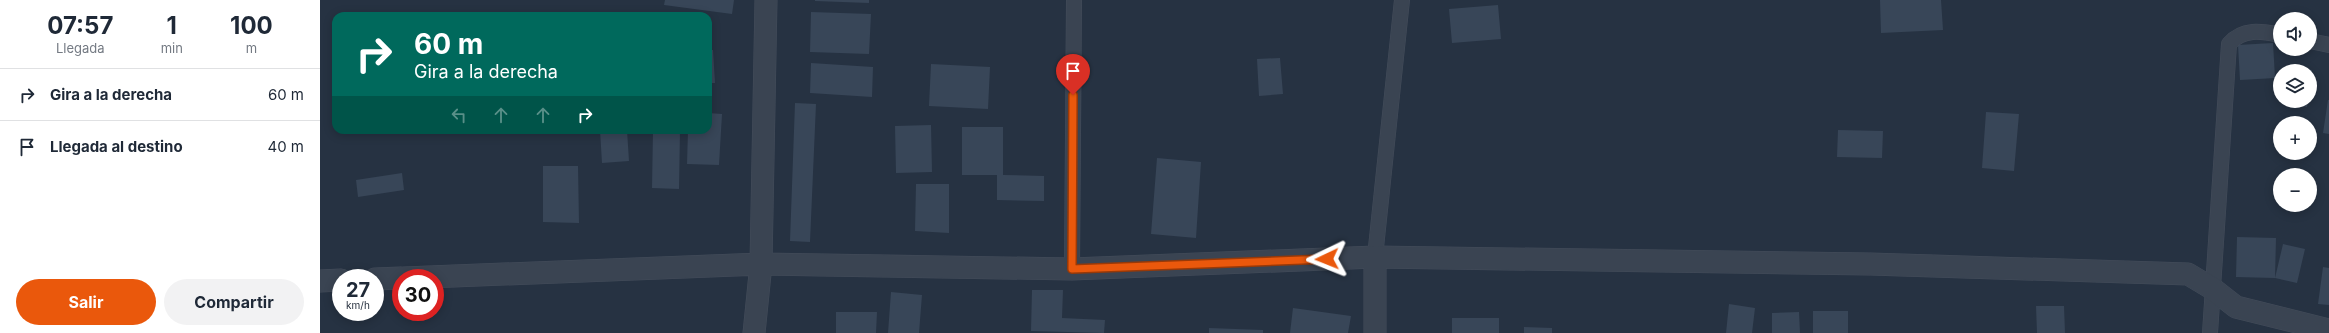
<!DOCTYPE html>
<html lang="es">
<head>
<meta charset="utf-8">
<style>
  body { margin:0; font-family:Inter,sans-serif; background:#f2f2f3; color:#1f2937; height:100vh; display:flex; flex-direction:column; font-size:15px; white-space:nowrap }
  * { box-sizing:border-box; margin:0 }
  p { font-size:13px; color:#747a83 }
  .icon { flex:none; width:22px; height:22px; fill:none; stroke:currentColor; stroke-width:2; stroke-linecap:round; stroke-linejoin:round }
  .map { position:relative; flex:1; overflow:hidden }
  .details { display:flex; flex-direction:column; background:#fff; width:320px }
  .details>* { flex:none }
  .top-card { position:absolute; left:12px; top:12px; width:380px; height:122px; border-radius:12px; box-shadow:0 2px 10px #0003; background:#00695c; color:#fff; overflow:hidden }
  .controls { position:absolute; left:1953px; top:12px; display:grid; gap:8px }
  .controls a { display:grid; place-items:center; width:44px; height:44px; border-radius:50%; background:#fff; box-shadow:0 2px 10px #0003; font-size:20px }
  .speed { position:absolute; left:12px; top:269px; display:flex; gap:8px; font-size:20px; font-weight:700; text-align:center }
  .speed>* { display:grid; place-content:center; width:52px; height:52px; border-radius:50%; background:#fff; box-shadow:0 2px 10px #0003; line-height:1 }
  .speed small { font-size:10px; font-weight:400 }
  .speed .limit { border:6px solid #d22; background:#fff; color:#111 }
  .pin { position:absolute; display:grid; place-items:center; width:34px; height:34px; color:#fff; margin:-41px -17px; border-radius:50% 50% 50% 0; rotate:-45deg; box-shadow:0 0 4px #0007 }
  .pin .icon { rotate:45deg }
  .me { position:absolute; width:44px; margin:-22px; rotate:268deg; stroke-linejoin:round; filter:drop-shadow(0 0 3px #0008) }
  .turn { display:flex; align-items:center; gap:14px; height:84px; padding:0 16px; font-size:18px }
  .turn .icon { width:52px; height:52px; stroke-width:2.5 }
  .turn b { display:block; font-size:28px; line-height:34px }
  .lanes { display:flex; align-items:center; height:38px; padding:0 16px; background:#0003; justify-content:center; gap:20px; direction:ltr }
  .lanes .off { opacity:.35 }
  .eta { display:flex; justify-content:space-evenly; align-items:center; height:68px; text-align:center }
  .eta b { font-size:24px; font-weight:700; line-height:28px }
  .cta { display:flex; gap:8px; margin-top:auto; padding:8px 16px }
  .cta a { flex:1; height:46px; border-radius:24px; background:#ea580c; color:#fff; font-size:16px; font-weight:700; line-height:46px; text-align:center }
  .cta a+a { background:#f2f2f3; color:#1f2937 }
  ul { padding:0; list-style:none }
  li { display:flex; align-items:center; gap:12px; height:52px; padding:0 16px; border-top:1px solid #e0e1e3 }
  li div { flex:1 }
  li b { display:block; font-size:15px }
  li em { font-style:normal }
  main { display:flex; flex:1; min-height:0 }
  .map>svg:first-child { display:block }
</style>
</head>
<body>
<main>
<section class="details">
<div class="eta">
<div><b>07:57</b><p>Llegada</p></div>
<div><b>1</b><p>min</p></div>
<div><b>100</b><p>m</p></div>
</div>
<ul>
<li><svg class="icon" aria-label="right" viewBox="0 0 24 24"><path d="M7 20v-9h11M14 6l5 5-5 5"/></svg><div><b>Gira a la derecha</b></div><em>60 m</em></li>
<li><svg class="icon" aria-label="arrive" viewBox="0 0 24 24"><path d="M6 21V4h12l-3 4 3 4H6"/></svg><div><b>Llegada al destino</b></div><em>40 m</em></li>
</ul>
<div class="cta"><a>Salir</a><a>Compartir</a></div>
</section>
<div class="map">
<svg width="2009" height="333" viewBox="0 0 2009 333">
  <rect width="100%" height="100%" fill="#263242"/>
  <!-- building -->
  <path fill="#384658" d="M 345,0 L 414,0 L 412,14 L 344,5 Z
    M 495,0 L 549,0 L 549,3 L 495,1 Z
    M 1560,0 L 1621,0 L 1623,30 L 1561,33 Z
    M 1178,5 L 1181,39 L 1132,43 L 1129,9 Z
    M 491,12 L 551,14 L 549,54 L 490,52 Z
    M 1953,43 L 1955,78 L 1920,80 L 1918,45 Z
    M 388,50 L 393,50 L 395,83 L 388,83 Z
    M 960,58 L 963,94 L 939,96 L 937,59 Z
    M 491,63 L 553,67 L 552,97 L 490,93 Z
    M 611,64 L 670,67 L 668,109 L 609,106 Z
    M 1967,66 L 1992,70 L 1991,80 L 1990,71 L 1966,71 Z
    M 2008,100 L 2009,100 L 2009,134 L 2003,133 Z
    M 1961,101 L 1988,101 L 1987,107 Z
    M 475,103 L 496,104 L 490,242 L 470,241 Z
    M 1666,112 L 1699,114 L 1694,171 L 1662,168 Z
    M 388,113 L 402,114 L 399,165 L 367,164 L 368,130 L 388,130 Z
    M 611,125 L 612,172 L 576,173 L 575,126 Z
    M 642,127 L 683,127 L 683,175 L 724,176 L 724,201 L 677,200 L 677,175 L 642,175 Z
    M 280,130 L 307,130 L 309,161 L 282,163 Z
    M 333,130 L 360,130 L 359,189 L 332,188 Z
    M 1518,130 L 1563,131 L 1562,158 L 1517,157 Z
    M 837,158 L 881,162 L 876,238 L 831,234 Z
    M 223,166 L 258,166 L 259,223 L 223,222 Z
    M 82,173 L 84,190 L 38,197 L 36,180 Z
    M 596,184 L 629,184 L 629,233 L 595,231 Z
    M 1917,237 L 1956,238 L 1955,278 L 1916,277 Z
    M 1963,244 L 1985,249 L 1977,283 L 1955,278 Z
    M 2003,267 L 2009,268 L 2009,305 L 1998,304 Z
    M 712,290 L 743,290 L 742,318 L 785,320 L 784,333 L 711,331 Z
    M 571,292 L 602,295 L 599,333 L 568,333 Z
    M 1409,304 L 1435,308 L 1432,333 L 1406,333 Z
    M 1716,306 L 1744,306 L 1745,333 L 1717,333 Z
    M 973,308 L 1031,316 L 1028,333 L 970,333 Z
    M 1493,311 L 1528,311 L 1528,333 L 1493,333 Z
    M 516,312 L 557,312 L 556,333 L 516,333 Z
    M 1479,312 L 1480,333 L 1452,333 L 1452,313 Z
    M 1132,318 L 1179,318 L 1179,333 L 1132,333 Z
    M 1204,327 L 1232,328 L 1232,333 L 1204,333 Z
    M 889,328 L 943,330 L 943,333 L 889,333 Z"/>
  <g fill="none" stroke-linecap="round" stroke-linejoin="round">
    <!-- lane casing -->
    <g stroke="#444d5b" stroke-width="16">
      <path id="lane" d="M 1990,41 L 2009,45
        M 1055,257 L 1082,0
        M 752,269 L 754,0
        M 1890,333 L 1909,44 C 1923,28 1941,31 1960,35"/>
    </g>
    <!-- street casing -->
    <g stroke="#444d5b" stroke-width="23">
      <path id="street" d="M 1055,257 L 1055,333
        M 84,278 L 441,264 L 752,269 L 1055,257 L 1550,264 L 1868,274 L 1893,289 L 1916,307 L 2009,330
        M 55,279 L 81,278
        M 0,281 L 21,280
        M 434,333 L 441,264 L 446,0"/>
    </g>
    <!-- lane -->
    <use href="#lane" stroke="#3a4452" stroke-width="15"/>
    <!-- street -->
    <use href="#street" stroke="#3a4452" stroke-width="22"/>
  </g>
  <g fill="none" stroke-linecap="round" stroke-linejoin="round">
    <!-- route casing -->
    <g stroke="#983908" stroke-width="10">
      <path id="route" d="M 753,95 L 752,269 L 1007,259"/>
    </g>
    <!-- route -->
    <use href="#route" stroke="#ea580c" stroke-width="7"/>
  </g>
</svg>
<div class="controls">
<a><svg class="icon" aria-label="sound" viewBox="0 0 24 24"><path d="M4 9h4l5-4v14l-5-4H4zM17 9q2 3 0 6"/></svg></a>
<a><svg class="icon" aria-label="layers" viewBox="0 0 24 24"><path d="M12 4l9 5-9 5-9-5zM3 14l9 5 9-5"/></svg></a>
<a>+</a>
<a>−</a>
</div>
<div class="speed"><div>27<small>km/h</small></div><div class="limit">30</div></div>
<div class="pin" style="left:753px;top:95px;background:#d93025"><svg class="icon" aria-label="arrive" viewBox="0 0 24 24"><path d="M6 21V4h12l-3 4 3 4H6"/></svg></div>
<svg class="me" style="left:1007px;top:259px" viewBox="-20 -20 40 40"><path d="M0-17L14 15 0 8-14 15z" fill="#ea580c" stroke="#fff" stroke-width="4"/></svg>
<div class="top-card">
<div class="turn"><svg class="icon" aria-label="right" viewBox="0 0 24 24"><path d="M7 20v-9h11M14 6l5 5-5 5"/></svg><div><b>60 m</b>Gira a la derecha</div></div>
<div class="lanes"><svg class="icon off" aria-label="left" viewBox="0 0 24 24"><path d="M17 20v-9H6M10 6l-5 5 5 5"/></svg><svg class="icon off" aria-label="ahead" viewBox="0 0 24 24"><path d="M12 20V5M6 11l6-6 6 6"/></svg><svg class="icon off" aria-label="ahead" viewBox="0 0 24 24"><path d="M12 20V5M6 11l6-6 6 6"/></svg><svg class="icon" aria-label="right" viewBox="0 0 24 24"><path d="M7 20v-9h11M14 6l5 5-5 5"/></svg></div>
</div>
</div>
</main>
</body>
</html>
